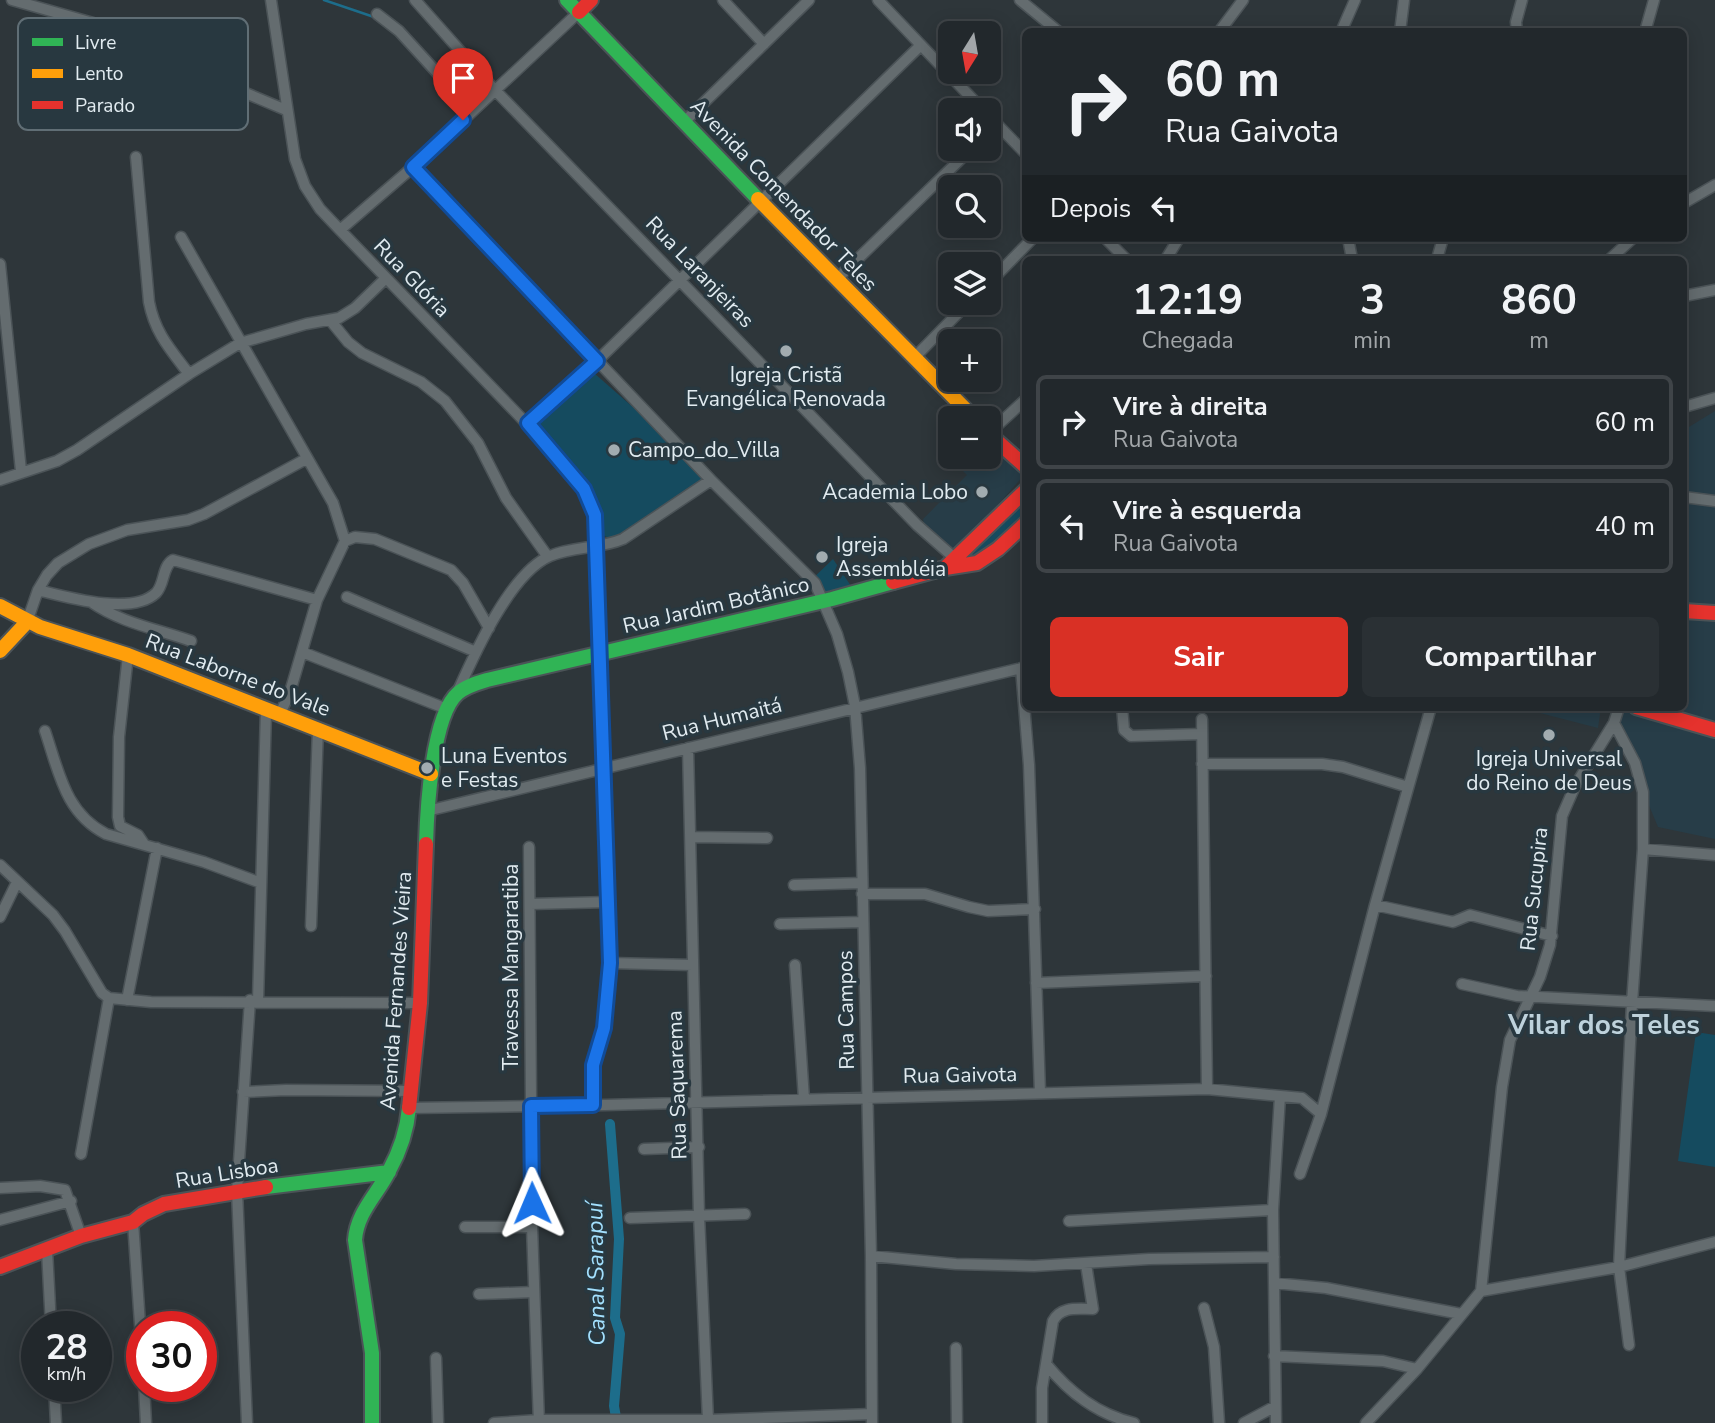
<!DOCTYPE html>
<html lang="pt">
<head>
<meta charset="utf-8">
<style>
  body { margin:0; font-family:"Nunito Sans",sans-serif; background:#2a3034; color:#f1f3f6; height:100vh; display:flex; flex-direction:column; font-size:26px; white-space:nowrap }
  * { box-sizing:border-box; margin:0 }
  p { font-size:23px; color:#a2a6a9 }
  .icon { flex:none; width:38px; height:38px; fill:none; stroke:currentColor; stroke-width:2; stroke-linecap:round; stroke-linejoin:round }
  .map { position:relative; flex:1; overflow:hidden }
  .drawer { position:absolute; left:1022px; top:256px; width:665px; height:455px; display:flex; flex-direction:column; background:#22282c; border-radius:10px; box-shadow:0 4px 18px #0003,0 0 0 2px #3f4448 }
  .drawer>* { flex:none }
  .hud { position:absolute; left:1022px; top:28px; width:665px; height:214px; border-radius:10px; box-shadow:0 4px 18px #0003,0 0 0 2px #3f4448; background:#22282c; color:#f1f3f6; overflow:hidden }
  .needle { width:46px; rotate:191deg }
  .buttons { position:absolute; left:938px; top:21px; display:grid; gap:14px }
  .buttons a { display:grid; place-items:center; width:63px; height:63px; border-radius:10px; background:#22282c; box-shadow:0 4px 18px #0003,0 0 0 2px #3f4448; font-size:35px }
  .speed { position:absolute; left:21px; top:1311px; display:flex; gap:14px; font-size:35px; font-weight:700; text-align:center }
  .speed>* { display:grid; place-content:center; width:91px; height:91px; border-radius:50%; background:#22282c; box-shadow:0 4px 18px #0003,0 0 0 2px #3f4448; line-height:1 }
  .speed small { font-size:18px; font-weight:400 }
  .speed .limit { border:10px solid #d22; background:#fff; color:#111 }
  .pin { position:absolute; display:grid; place-items:center; width:60px; height:60px; color:#fff; margin:-72px -30px; border-radius:50% 50% 50% 0; rotate:-45deg; box-shadow:0 0 7px #0007 }
  .pin .icon { rotate:45deg }
  .me { position:absolute; width:77px; margin:-38px; rotate:359deg; stroke-linejoin:round; filter:drop-shadow(0 0 5px #0008) }
  .turn { display:flex; align-items:center; gap:24px; height:147px; padding:0 28px; font-size:32px }
  .turn .icon { width:91px; height:91px; stroke-width:2.5 }
  .turn b { display:block; font-size:49px; line-height:60px }
  .then { display:flex; align-items:center; height:66px; padding:0 28px; background:#0003; gap:14px; font-size:26px }
  .eta { display:flex; justify-content:space-evenly; align-items:center; height:119px; text-align:center }
  .eta b { font-size:42px; font-weight:700; line-height:49px }
  .primary-button { display:flex; gap:14px; margin-top:auto; padding:14px 28px }
  .primary-button a { flex:1; height:80px; border-radius:10px; background:#d93025; color:#fff; font-size:28px; font-weight:700; line-height:80px; text-align:center }
  .primary-button a+a { background:#2a3034; color:#f1f3f6 }
  ul { padding:0; list-style:none }
  li { display:flex; align-items:center; gap:21px; height:94px; margin:0 14px 10px; padding:0 14px; border:4px solid #3f4448; border-radius:10px }
  li div { flex:1 }
  li b { display:block; font-size:26px }
  li em { font-style:normal }
  .map>svg:first-child { display:block }
</style>
</head>
<body>
<div class="map">
<svg width="1715" height="1423" viewBox="0 0 1715 1423">
  <rect width="100%" height="100%" fill="#2e363a"/>
  <!-- built -->
  <path fill="#273d48" d="M 1715,411 L 1715,839 L 1658,827 L 1608,707 L 1684,707 L 1684,430 Z
    M 989,442 L 1025,474 L 961,547 L 953,551 L 924,526 L 923,519 L 967,475 L 957,465 L 960,457 L 989,457 Z
    M 1538,707 L 1599,707 L 1600,714 L 1598,728 L 1536,712 Z"/>
  <!-- green -->
  <path fill="#154b5f" d="M 594,373 L 635,409 L 703,480 L 634,528 L 609,538 L 600,534 L 590,503 L 537,428 L 538,423 L 588,376 Z
    M 1025,484 L 1025,521 L 972,559 L 966,556 Z
    M 833,559 L 855,592 L 832,599 L 814,590 L 808,583 Z
    M 1696,1032 L 1715,1035 L 1715,1167 L 1678,1161 Z"/>
  <g fill="none" stroke-linecap="round" stroke-linejoin="round">
    <!-- stream -->
    <path stroke="#1d6d8b" stroke-width="2.5" d="M 324,0 L 374,17"/>
    <!-- canal -->
    <path stroke="#1d6d8b" stroke-width="10" d="M 610,1124 L 619,1239 L 615,1318 L 620,1334 L 614,1406 L 617,1423"/>
    <!-- street casing -->
    <g stroke="#4b5357" stroke-width="13">
      <path id="street" d="M 12,0 L 93,23 L 205,76 L 286,110
        M 271,0 L 295,159 L 305,186 L 320,209 L 340,230 L 555,453 L 590,498 L 595,515 L 597,532 L 610,963 L 604,1028 L 593,1065 L 593,1105
        M 415,0 L 494,89 L 917,525 L 959,562
        M 723,0 L 764,44
        M 878,0 L 983,110
        M 1020,0 L 1059,32
        M 377,14 L 399,31 L 472,111
        M 1219,32 L 1243,0
        M 1341,32 L 1355,0
        M 1400,32 L 1404,0
        M 1517,32 L 1516,22 L 1522,0
        M 1645,32 L 1654,0
        M 989,116 L 1026,154
        M 683,123 L 809,0
        M 136,157 L 149,302 C 155,333 170,349 189,374
        M 413,167 L 711,480 L 815,583 L 837,634 L 848,672 L 855,706 L 860,768 L 871,1256 L 872,1423
        M 1684,203 L 1715,185
        M 340,230 L 413,167 L 579,12
        M 181,237 L 333,503 L 345,541 L 317,600 L 290,692 L 280,714
        M 1105,238 L 1126,259
        M 1348,238 L 1352,259
        M 1166,259 L 1179,238
        M 1437,259 L 1443,238
        M 1610,259 L 1633,238
        M 0,264 L 21,471
        M 837,279 L 971,149
        M 989,283 L 1033,238
        M 1684,296 L 1715,290
        M 330,320 L 348,342 L 362,353 L 421,382 L 445,401 L 478,443 L 506,498 L 548,557
        M 914,358 L 968,303
        M 1684,407 L 1715,398
        M 528,423 L 597,361 L 921,45
        M 989,433 L 1026,399
        M 0,480 L 57,461 L 77,450 L 189,374 L 240,343 L 306,324 L 339,318 L 355,308 L 385,279
        M 1684,497 L 1715,501
        M 345,541 L 355,537 L 375,539 L 451,570 L 463,583 L 489,628
        M 38,590 C 66,597 132,616 156,593 C 165,584 162,566 173,560 L 317,600
        M 347,597 L 476,652
        M 91,602 C 121,623 157,629 191,641
        M 27,622 L 38,590 L 47,575 L 58,563 L 89,544 L 127,530 L 188,520 L 204,514 L 306,459
        M 302,652 L 447,709
        M 128,655 L 119,737 L 118,817 L 120,826 L 138,835 L 144,844
        M 1021,668 L 1029,765 L 1040,1093
        M 457,693 C 474,655 510,573 550,556 C 573,546 600,549 623,539 L 711,480
        M 1122,707 L 1124,730 L 1131,736 L 1202,734
        M 1202,719 L 1207,1089
        M 1614,723 L 1635,763 L 1643,792 L 1643,849 L 1632,1003 L 1619,1267 L 1629,1345
        M 45,731 C 59,772 65,813 106,834 L 204,862 L 261,883
        M 688,748 L 699,1215 L 708,1420
        M 1202,764 L 1322,764 L 1343,767 L 1408,787
        M 427,811 L 1026,667
        M 691,837 L 767,838
        M 529,847 L 532,1227 L 539,1423
        M 1643,849 L 1715,855
        M 0,865 L 53,915 L 65,931 L 102,993 L 109,998 L 151,1002 L 420,1003
        M 794,885 L 862,883
        M 862,894 L 925,894 L 969,907 L 988,911 L 1035,909
        M 530,904 L 609,902
        M 1375,905 L 1453,922 L 1470,915 L 1552,936
        M 0,917 L 17,882
        M 780,924 L 863,922
        M 311,926 L 318,728
        M 610,963 L 693,965
        M 795,965 L 804,1099
        M 1036,983 L 1206,976
        M 1462,984 L 1517,996 L 1715,1006
        M 127,1000 L 157,848
        M 258,1001 L 266,710
        M 243,1092 L 286,1090 L 412,1091
        M 410,1108 L 605,1105 L 1207,1089 L 1302,1098 L 1321,1114
        M 644,1149 L 699,1147
        M 81,1154 L 109,998
        M 1300,1174 L 1321,1114 L 1375,905 L 1431,707
        M 0,1188 L 40,1186 L 65,1190 L 81,1236
        M 630,1218 L 745,1214
        M 0,1220 L 71,1201
        M 1069,1221 L 1273,1210
        M 133,1222 L 142,1353
        M 465,1227 L 532,1227
        M 47,1250 L 51,1326
        M 871,1256 L 956,1264 L 1034,1266 L 1149,1259 L 1274,1257
        M 1274,1283 L 1326,1288 L 1461,1314
        M 1481,1291 L 1502,1087 L 1510,1040 L 1540,977 L 1550,945 L 1562,816 L 1575,786 L 1614,723 L 1619,707
        M 479,1294 L 534,1292
        M 1204,1308 L 1214,1347 L 1219,1423
        M 956,1348 L 957,1423
        M 1274,1356 L 1383,1361 L 1417,1369
        M 436,1358 L 438,1423
        M 1046,1364 C 1070,1393 1097,1414 1134,1423
        M 54,1386 L 56,1423
        M 144,1386 L 146,1423
        M 247,1423 L 237,1191 L 250,1000
        M 494,1423 L 539,1420 L 708,1420 L 872,1414
        M 1042,1423 L 1042,1388 L 1053,1321 C 1061,1306 1077,1309 1093,1309 L 1086,1264
        M 1244,1423 L 1274,1407
        M 1276,1423 L 1273,1210 L 1280,1096
        M 1366,1423 L 1417,1369 L 1481,1291 L 1619,1267 L 1715,1242"/>
    </g>
    <!-- fast casing -->
    <g stroke="#4b5357" stroke-width="18">
      <path id="fast" d="M 567,0 L 758,199
        M 426,844 C 427,810 432,715 458,693 C 466,686 477,683 487,680 L 832,599 L 893,582
        M 266,1187 L 389,1172
        M 372,1423 L 372,1353 L 355,1240 C 357,1212 377,1195 389,1171 C 400,1151 407,1130 409,1108"/>
    </g>
    <!-- slow casing -->
    <g stroke="#4b5357" stroke-width="18">
      <path id="slow" d="M 758,199 L 974,418
        M 0,606 L 40,627 L 128,655 L 431,774
        M 0,651 L 27,622"/>
    </g>
    <!-- jam casing -->
    <g stroke="#4b5357" stroke-width="18">
      <path id="jam" d="M 579,12 L 591,0
        M 989,434 L 1026,467
        M 945,568 L 1026,490
        M 893,582 L 945,568 L 977,563 L 998,549 L 1026,523
        M 1684,611 L 1715,613
        M 1636,707 L 1715,730
        M 409,1108 L 420,1003 L 426,844
        M 0,1267 L 81,1236 L 133,1222 L 143,1214 L 164,1204 L 266,1187"/>
    </g>
    <!-- street -->
    <use href="#street" stroke="#646c6f" stroke-width="10"/>
    <!-- fast -->
    <use href="#fast" stroke="#30b455" stroke-width="14"/>
    <!-- slow -->
    <use href="#slow" stroke="#ff9f0a" stroke-width="14"/>
    <!-- jam -->
    <use href="#jam" stroke="#e5322d" stroke-width="14"/>
  </g>
  <g fill="none" stroke-linecap="round" stroke-linejoin="round">
    <!-- route casing -->
    <g stroke="#114b97" stroke-width="18">
      <path id="route" d="M 463,120 L 413,167 L 597,361 L 528,423 L 584,489 L 595,515 L 610,963 L 604,1028 L 593,1065 L 593,1105 L 531,1106 L 532,1203"/>
    </g>
    <!-- route -->
    <use href="#route" stroke="#1a73e8" stroke-width="12"/>
  </g>
  <!-- markers -->
  <g fill="#a2acb0" stroke="#283840" stroke-width="2.5">
    <circle cx="786" cy="351" r="7"/>
    <circle cx="614" cy="450" r="7"/>
    <circle cx="982" cy="492" r="7"/>
    <circle cx="822" cy="557" r="7"/>
    <circle cx="1549" cy="735" r="7"/>
    <circle cx="427" cy="768" r="7"/>
  </g>
  <g text-anchor="middle" dominant-baseline="central" stroke-width="7" stroke-linejoin="round" paint-order="stroke">
    <!-- street labels -->
    <g font-size="21" fill="#e1ebf0" stroke="#283840">
      <text transform="translate(784 195) rotate(46)">Avenida Comendador Teles</text>
      <text transform="translate(700 272) rotate(46)">Rua Laranjeiras</text>
      <text transform="translate(412 278) rotate(46)">Rua Glória</text>
      <text transform="translate(716 605) rotate(-13)">Rua Jardim Botânico</text>
      <text transform="translate(238 675) rotate(21)">Rua Laborne do Vale</text>
      <text transform="translate(722 719) rotate(-14)">Rua Humaitá</text>
      <text transform="translate(1534 889) rotate(-84)">Rua Sucupira</text>
      <text transform="translate(511 967) rotate(-90)">Travessa Mangaratiba</text>
      <text transform="translate(396 991) rotate(-86)">Avenida Fernandes Vieira</text>
      <text transform="translate(846 1010) rotate(-91)">Rua Campos</text>
      <text transform="translate(960 1075) rotate(-1)">Rua Gaivota</text>
      <text transform="translate(677 1085) rotate(-92)">Rua Saquarema</text>
      <text transform="translate(227 1173) rotate(-9)">Rua Lisboa</text>
    </g>
    <!-- poi labels -->
    <g font-size="21" fill="#e1ebf0" stroke="#283840" text-anchor="start">
      <text x="786" y="375" text-anchor="middle">Igreja Cristã<tspan x="786" dy="24">Evangélica Renovada</tspan></text>
      <text x="628" y="450">Campo_do_Villa</text>
      <text x="968" y="492" text-anchor="end">Academia Lobo</text>
      <text x="836" y="545">Igreja<tspan x="836" dy="24">Assembléia</tspan></text>
      <text x="441" y="756">Luna Eventos<tspan x="441" dy="24">e Festas</tspan></text>
      <text x="1549" y="759" text-anchor="middle">Igreja Universal<tspan x="1549" dy="24">do Reino de Deus</tspan></text>
    </g>
    <!-- water labels -->
    <g font-size="23" font-style="italic" fill="#a3e0fe" stroke="#283840">
      <text transform="translate(596 1274) rotate(-91)">Canal Sarapuí</text>
    </g>
    <!-- district labels -->
    <g font-size="28" font-weight="bold" fill="#bed2dc" stroke="#283840">
      <text x="1604" y="1025">Vilar dos Teles</text>
    </g>
  </g>
  <!-- legend -->
  <rect x="18" y="18" width="230" height="112" rx="10" fill="#283840" stroke="#606e75" stroke-width="2"/>
  <rect x="32" y="38" width="31" height="8" fill="#30b455"/>
  <rect x="32" y="69" width="31" height="9" fill="#ff9f0a"/>
  <rect x="32" y="101" width="31" height="8" fill="#e5322d"/>
  <g font-size="19" fill="#e1ebf0">
    <text x="75" y="49">Livre</text>
    <text x="75" y="80">Lento</text>
    <text x="75" y="112">Parado</text>
  </g>
</svg>
<div class="buttons">
<a><svg class="needle" viewBox="-14 -14 28 28"><path d="M0-13l5 13h-10z" fill="#e53935"/><path d="M0 13l5-13h-10z" fill="#a2a6a9"/></svg></a>
<a><svg class="icon" aria-label="sound" viewBox="0 0 24 24"><path d="M4 9h4l5-4v14l-5-4H4zM17 9q2 3 0 6"/></svg></a>
<a><svg class="icon" aria-label="search" viewBox="0 0 24 24"><circle cx="10" cy="10" r="6"/><path d="M15 15l6 6"/></svg></a>
<a><svg class="icon" aria-label="layers" viewBox="0 0 24 24"><path d="M12 4l9 5-9 5-9-5zM3 14l9 5 9-5"/></svg></a>
<a>+</a>
<a>−</a>
</div>
<div class="speed"><div>28<small>km/h</small></div><div class="limit">30</div></div>
<div class="pin" style="left:463px;top:120px;background:#d93025"><svg class="icon" aria-label="arrive" viewBox="0 0 24 24"><path d="M6 21V4h12l-3 4 3 4H6"/></svg></div>
<svg class="me" style="left:532px;top:1203px" viewBox="-20 -20 40 40"><path d="M0-17L14 15 0 8-14 15z" fill="#1a73e8" stroke="#fff" stroke-width="4"/></svg>
<div class="hud">
<div class="turn"><svg class="icon" aria-label="right" viewBox="0 0 24 24"><path d="M7 20v-9h11M14 6l5 5-5 5"/></svg><div><b>60 m</b>Rua Gaivota</div></div>
<div class="then">Depois<svg class="icon" aria-label="left" viewBox="0 0 24 24"><path d="M17 20v-9H6M10 6l-5 5 5 5"/></svg></div>
</div>
<section class="drawer">
<div class="eta">
<div><b>12:19</b><p>Chegada</p></div>
<div><b>3</b><p>min</p></div>
<div><b>860</b><p>m</p></div>
</div>
<ul>
<li><svg class="icon" aria-label="right" viewBox="0 0 24 24"><path d="M7 20v-9h11M14 6l5 5-5 5"/></svg><div><b>Vire à direita</b><p>Rua Gaivota</p></div><em>60 m</em></li>
<li><svg class="icon" aria-label="left" viewBox="0 0 24 24"><path d="M17 20v-9H6M10 6l-5 5 5 5"/></svg><div><b>Vire à esquerda</b><p>Rua Gaivota</p></div><em>40 m</em></li>
</ul>
<div class="primary-button"><a>Sair</a><a>Compartilhar</a></div>
</section>
</div>
</body>
</html>
